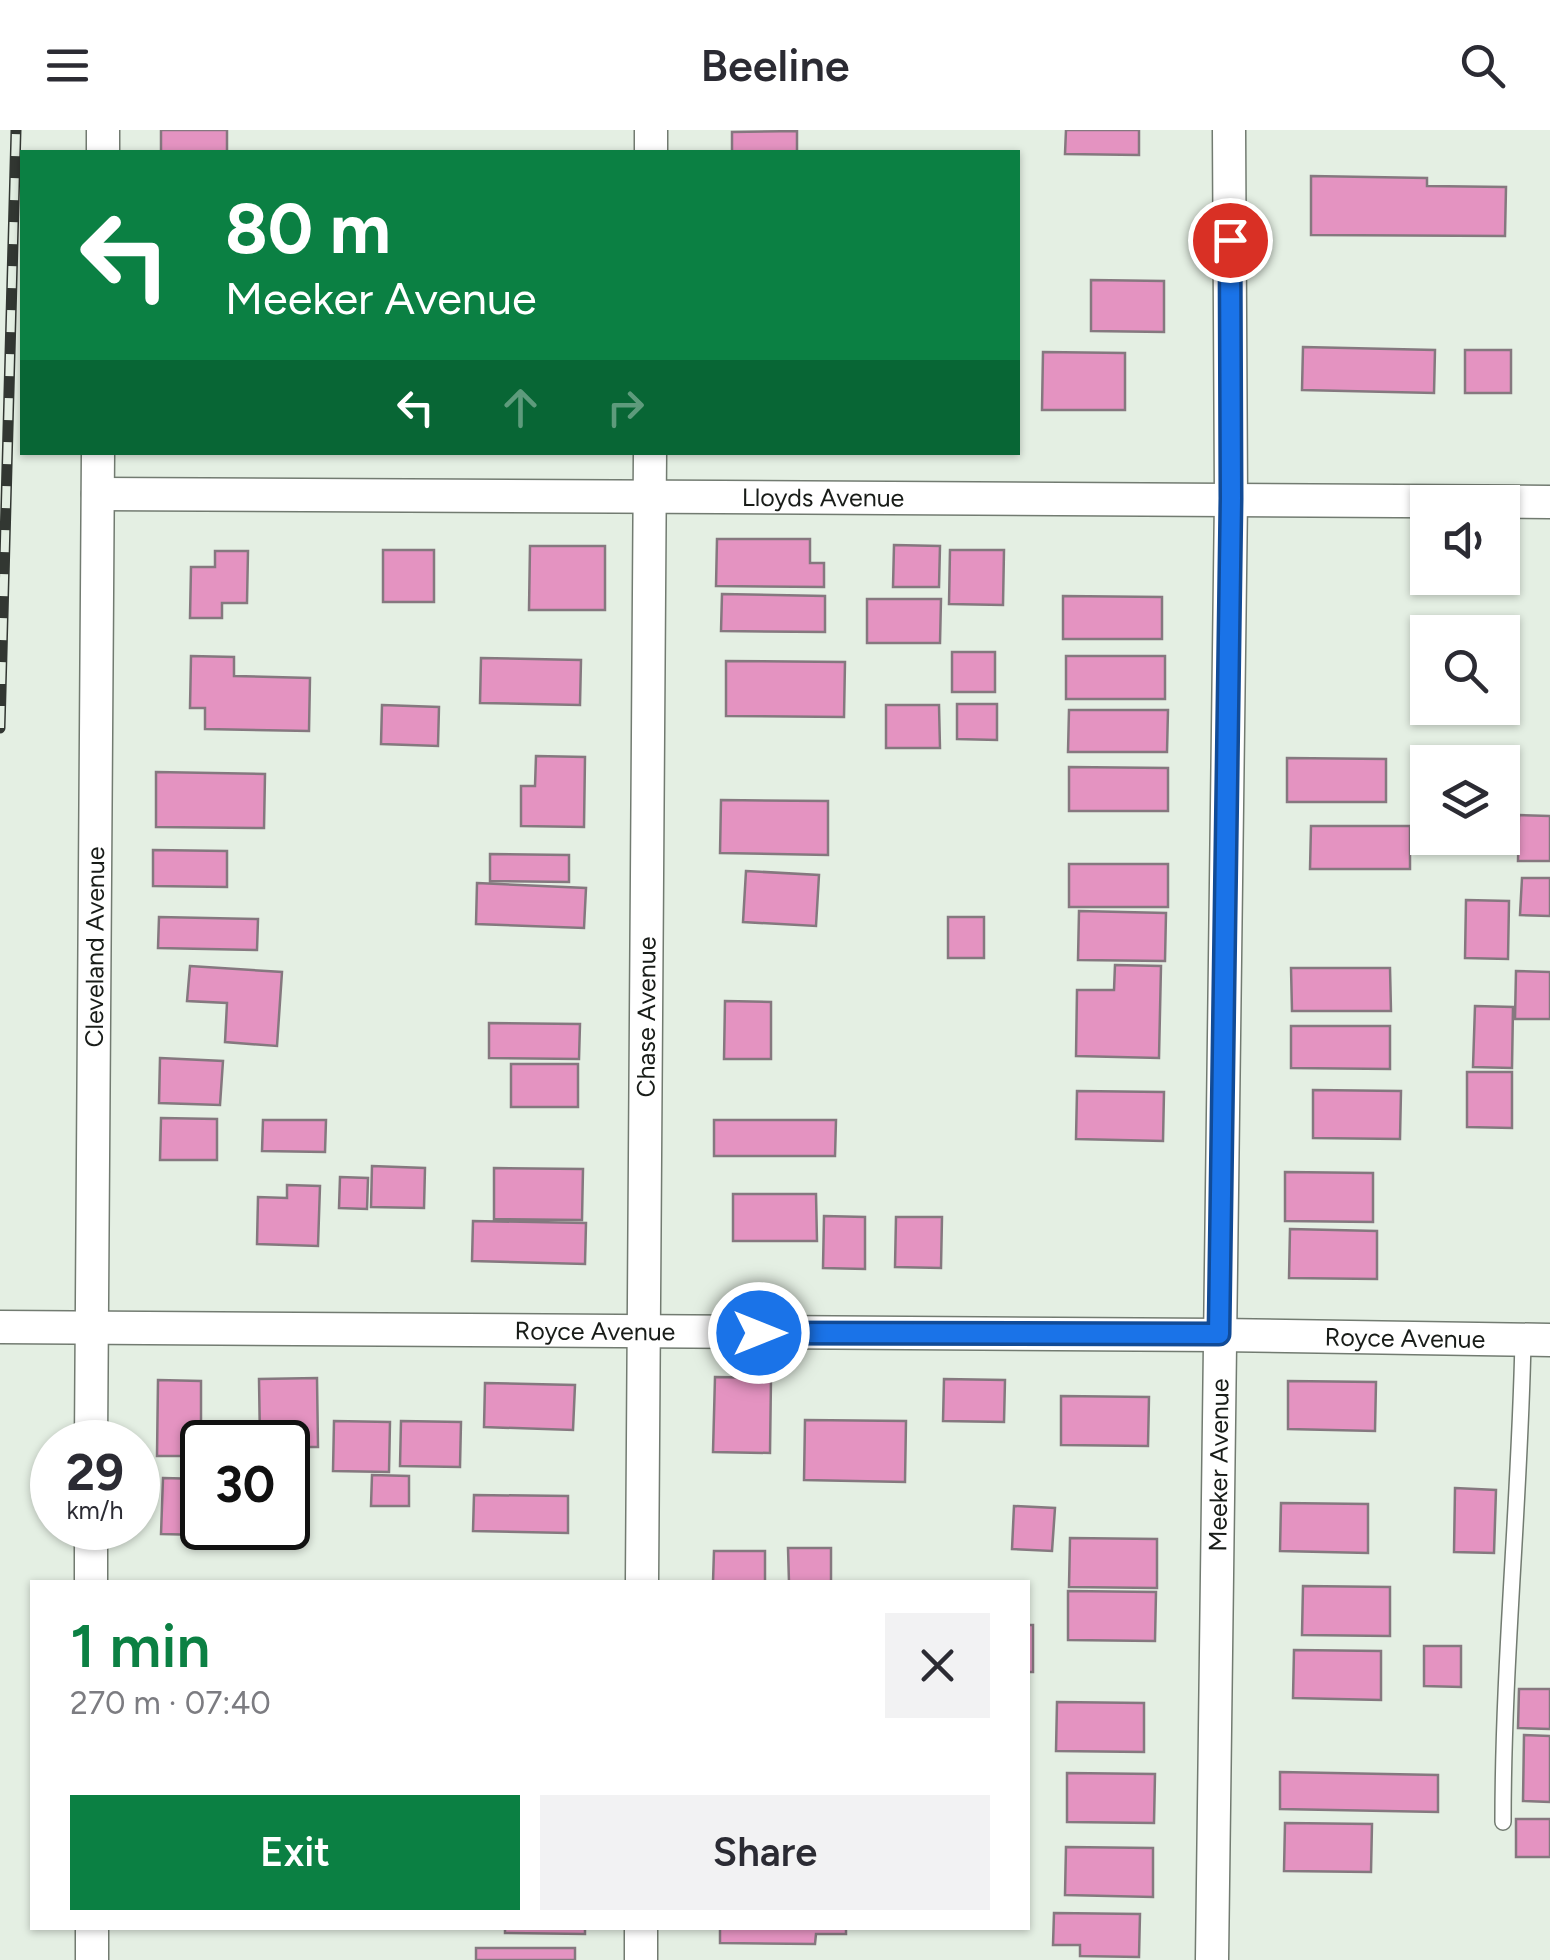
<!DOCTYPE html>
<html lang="en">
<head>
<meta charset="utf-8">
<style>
  body { margin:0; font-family:Figtree,sans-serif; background:#f2f2f3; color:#2b2b33; height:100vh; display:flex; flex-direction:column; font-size:38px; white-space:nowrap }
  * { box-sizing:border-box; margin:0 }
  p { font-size:32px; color:#7c7c81 }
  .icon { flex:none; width:55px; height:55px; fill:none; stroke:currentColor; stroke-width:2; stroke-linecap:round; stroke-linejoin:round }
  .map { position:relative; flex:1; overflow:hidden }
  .panel { position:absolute; left:30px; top:1450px; width:1000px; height:350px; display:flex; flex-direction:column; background:#fff; border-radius:0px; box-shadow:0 2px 8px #0004 }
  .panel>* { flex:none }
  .hud { position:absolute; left:20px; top:20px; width:1000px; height:305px; border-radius:0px; box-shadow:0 2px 8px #0004; background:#0b8043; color:#fff; overflow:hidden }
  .buttons { position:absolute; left:1410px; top:355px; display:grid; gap:20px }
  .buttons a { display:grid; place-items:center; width:110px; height:110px; border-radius:0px; background:#fff; box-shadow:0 2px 8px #0004; font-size:50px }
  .speed { position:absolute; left:30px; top:1290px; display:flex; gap:20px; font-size:50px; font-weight:700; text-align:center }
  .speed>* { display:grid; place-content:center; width:130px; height:130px; border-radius:50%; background:#fff; box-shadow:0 2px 8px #0004; line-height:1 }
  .speed small { font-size:25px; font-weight:400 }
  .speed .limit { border:5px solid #111; border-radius:15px; background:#fff; color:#111 }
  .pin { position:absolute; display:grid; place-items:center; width:85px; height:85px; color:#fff; margin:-42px; border:5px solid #fff; border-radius:50%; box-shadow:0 2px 10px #0007 }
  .me { position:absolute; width:110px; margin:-55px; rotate:90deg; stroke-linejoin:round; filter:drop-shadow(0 0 8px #0008) }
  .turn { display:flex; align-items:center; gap:35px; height:210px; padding:0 40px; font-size:45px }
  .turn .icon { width:130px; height:130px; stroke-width:2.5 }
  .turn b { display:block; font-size:70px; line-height:85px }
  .lanes { display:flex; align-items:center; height:95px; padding:0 40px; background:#0003; justify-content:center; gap:50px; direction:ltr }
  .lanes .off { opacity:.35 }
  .round { display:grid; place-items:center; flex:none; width:105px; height:105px; border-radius:0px; background:#f2f2f3 }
  .head { display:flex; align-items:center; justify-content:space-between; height:170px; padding:0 40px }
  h1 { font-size:60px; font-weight:600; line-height:75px; color:#0b8043 }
  .action { display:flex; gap:20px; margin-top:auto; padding:20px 40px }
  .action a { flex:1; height:115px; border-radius:0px; background:#0b8043; color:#fff; font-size:40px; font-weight:600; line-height:115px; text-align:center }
  .action a+a { background:#f2f2f3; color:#2b2b33 }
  header { display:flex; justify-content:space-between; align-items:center; height:130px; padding:0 40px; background:#fff; font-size:45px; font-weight:600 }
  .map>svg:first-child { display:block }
</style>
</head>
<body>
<header><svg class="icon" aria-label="menu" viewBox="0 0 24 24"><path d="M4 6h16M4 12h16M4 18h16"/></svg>Beeline<svg class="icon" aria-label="search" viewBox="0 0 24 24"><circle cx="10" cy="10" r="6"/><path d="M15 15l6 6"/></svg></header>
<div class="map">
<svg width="1550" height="1830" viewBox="0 0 1550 1830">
  <rect width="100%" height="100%" fill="#e4efe3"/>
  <!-- building -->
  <path fill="#e493c1" stroke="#85787f" stroke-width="2.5" d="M 161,0 L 227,0 L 227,22 L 161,22 Z
    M 1066,0 L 1139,0 L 1139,25 L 1065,24 Z
    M 797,1 L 797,22 L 732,22 L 732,2 Z
    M 1311,46 L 1427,48 L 1427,56 L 1506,57 L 1505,106 L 1311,105 Z
    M 1091,150 L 1164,151 L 1164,202 L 1091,201 Z
    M 1303,217 L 1435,220 L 1434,263 L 1302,260 Z
    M 1465,220 L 1511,220 L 1511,263 L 1465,263 Z
    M 1043,222 L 1125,223 L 1125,280 L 1042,280 Z
    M 717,409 L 810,409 L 810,433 L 824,433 L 824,457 L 716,456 Z
    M 894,415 L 940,416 L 939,457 L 893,457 Z
    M 530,416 L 605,416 L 605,480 L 529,480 Z
    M 383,420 L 434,420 L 434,472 L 383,472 Z
    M 950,420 L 1004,420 L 1003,475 L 949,474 Z
    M 215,421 L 248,421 L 247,473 L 222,473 L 222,488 L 190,488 L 191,437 L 215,437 Z
    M 722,464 L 825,466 L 825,502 L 721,501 Z
    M 1063,466 L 1162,467 L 1162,509 L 1063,509 Z
    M 867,469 L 941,469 L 940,513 L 867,513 Z
    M 952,522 L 995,522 L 995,562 L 952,562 Z
    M 191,526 L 234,527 L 234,546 L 310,548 L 309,601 L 205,599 L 205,578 L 190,578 Z
    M 1066,526 L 1165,526 L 1165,569 L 1066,569 Z
    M 481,528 L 581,530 L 580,575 L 480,573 Z
    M 726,531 L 845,532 L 844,587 L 726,586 Z
    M 957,574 L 997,574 L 997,610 L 957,609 Z
    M 382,575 L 439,577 L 438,616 L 381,614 Z
    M 886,575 L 939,575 L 940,618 L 886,618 Z
    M 1069,580 L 1168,580 L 1167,622 L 1068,622 Z
    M 536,626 L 585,627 L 584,697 L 521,696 L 521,656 L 535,656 Z
    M 1287,628 L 1386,629 L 1386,672 L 1287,672 Z
    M 1069,637 L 1168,638 L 1168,681 L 1069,681 Z
    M 1502,640 L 1511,640 L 1508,695 L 1502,695 Z
    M 156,642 L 265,644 L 264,698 L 156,697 Z
    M 721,670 L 828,671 L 828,725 L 720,723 Z
    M 1519,685 L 1550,686 L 1550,731 L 1518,731 Z
    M 1311,696 L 1410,696 L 1410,739 L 1310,739 Z
    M 153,720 L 227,721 L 227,757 L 153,756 Z
    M 490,724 L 569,725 L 569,752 L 490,751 Z
    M 1069,734 L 1168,734 L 1168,777 L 1069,777 Z
    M 746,741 L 819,745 L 816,796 L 743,792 Z
    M 1522,748 L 1550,748 L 1550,786 L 1520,785 Z
    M 477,753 L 586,758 L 584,798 L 476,794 Z
    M 1466,770 L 1509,771 L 1508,829 L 1465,828 Z
    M 1079,781 L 1166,783 L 1165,831 L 1078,830 Z
    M 159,787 L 258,789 L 257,820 L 158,818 Z
    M 948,787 L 984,787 L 984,828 L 948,828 Z
    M 1115,835 L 1161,836 L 1159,928 L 1076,926 L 1077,860 L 1114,860 Z
    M 190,836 L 282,842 L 277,916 L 225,912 L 227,873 L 187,871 Z
    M 1291,838 L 1390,838 L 1391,881 L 1292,881 Z
    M 1516,841 L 1550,842 L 1550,889 L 1515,889 Z
    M 725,871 L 771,872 L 771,929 L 724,929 Z
    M 1475,876 L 1513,877 L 1512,938 L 1473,937 Z
    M 489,893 L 580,894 L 579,929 L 489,928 Z
    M 1291,896 L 1390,896 L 1390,939 L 1291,938 Z
    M 160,928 L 223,931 L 220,975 L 159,973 Z
    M 511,934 L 578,934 L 578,977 L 511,977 Z
    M 1467,942 L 1512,942 L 1512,998 L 1467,997 Z
    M 1313,960 L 1401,961 L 1400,1009 L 1313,1008 Z
    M 1077,961 L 1164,962 L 1163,1011 L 1076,1009 Z
    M 161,988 L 217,989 L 217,1030 L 160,1030 Z
    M 263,990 L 326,990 L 325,1022 L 262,1021 Z
    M 714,990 L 836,990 L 835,1026 L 714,1026 Z
    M 372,1036 L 425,1038 L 424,1078 L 371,1077 Z
    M 494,1038 L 583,1039 L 582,1090 L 494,1089 Z
    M 1285,1042 L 1373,1043 L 1373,1092 L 1285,1091 Z
    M 340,1047 L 368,1048 L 367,1079 L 339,1078 Z
    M 287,1055 L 320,1056 L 318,1116 L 257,1114 L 258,1067 L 287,1068 Z
    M 733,1064 L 816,1064 L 817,1111 L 733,1111 Z
    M 824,1086 L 865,1087 L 865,1139 L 823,1138 Z
    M 896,1087 L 942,1087 L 941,1138 L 895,1137 Z
    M 473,1091 L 586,1093 L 585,1134 L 472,1131 Z
    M 1290,1099 L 1377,1101 L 1377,1149 L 1289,1148 Z
    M 715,1247 L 771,1248 L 770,1323 L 713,1322 Z
    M 317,1248 L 318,1317 L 288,1317 L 288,1312 L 260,1312 L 259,1249 Z
    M 944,1249 L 1005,1250 L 1004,1292 L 943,1291 Z
    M 158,1250 L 201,1251 L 201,1326 L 157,1326 Z
    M 1288,1251 L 1376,1252 L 1375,1301 L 1288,1299 Z
    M 485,1253 L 575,1255 L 573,1300 L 484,1297 Z
    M 1061,1266 L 1149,1267 L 1148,1316 L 1061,1315 Z
    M 805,1290 L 906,1291 L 905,1352 L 804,1350 Z
    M 334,1291 L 390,1292 L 389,1342 L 333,1341 Z
    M 401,1291 L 461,1292 L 460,1337 L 400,1336 Z
    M 372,1345 L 409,1346 L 409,1376 L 371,1376 Z
    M 163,1348 L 202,1349 L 202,1398 L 245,1398 L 245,1406 L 161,1404 Z
    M 1455,1358 L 1496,1360 L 1494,1423 L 1454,1422 Z
    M 474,1365 L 568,1366 L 568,1403 L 473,1401 Z
    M 1281,1373 L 1368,1374 L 1368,1423 L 1280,1421 Z
    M 1014,1376 L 1055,1378 L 1052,1421 L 1012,1419 Z
    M 1070,1408 L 1157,1409 L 1157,1458 L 1069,1457 Z
    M 788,1418 L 831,1418 L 831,1452 L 789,1452 Z
    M 714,1421 L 765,1421 L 765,1452 L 713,1452 Z
    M 1303,1456 L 1390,1457 L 1390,1506 L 1302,1505 Z
    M 1068,1461 L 1156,1462 L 1155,1511 L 1068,1510 Z
    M 1028,1495 L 1033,1495 L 1033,1542 L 1028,1542 Z
    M 1424,1516 L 1461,1516 L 1461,1557 L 1424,1556 Z
    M 1294,1520 L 1381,1521 L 1381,1570 L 1293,1568 Z
    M 1519,1559 L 1550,1559 L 1550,1599 L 1518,1598 Z
    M 1057,1572 L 1144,1573 L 1144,1622 L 1056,1621 Z
    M 1524,1605 L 1550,1606 L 1550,1672 L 1523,1671 Z
    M 1280,1642 L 1438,1645 L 1438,1682 L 1280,1679 Z
    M 1067,1643 L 1155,1644 L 1154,1693 L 1067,1692 Z
    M 1516,1689 L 1550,1689 L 1550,1727 L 1516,1727 Z
    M 1285,1693 L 1372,1694 L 1371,1742 L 1284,1741 Z
    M 1066,1717 L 1153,1718 L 1153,1767 L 1065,1765 Z
    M 1054,1783 L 1140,1784 L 1139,1827 L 1080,1826 L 1080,1815 L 1053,1815 Z
    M 505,1798 L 585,1798 L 585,1804 L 505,1803 Z
    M 720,1798 L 846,1798 L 846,1804 L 816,1804 L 815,1814 L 720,1813 Z
    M 476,1818 L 575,1818 L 575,1830 L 476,1830 Z"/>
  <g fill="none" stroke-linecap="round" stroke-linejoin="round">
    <!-- lane casing -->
    <g stroke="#727b71" stroke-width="18">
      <path id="lane" d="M 1503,1692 C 1503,1531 1520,1370 1523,1209"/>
    </g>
    <!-- street casing -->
    <g stroke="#727b71" stroke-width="35">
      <g id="street">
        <path d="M 103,22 L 103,0"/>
        <path d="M 651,22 L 651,0"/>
        <path id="s1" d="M 98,364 C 582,368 1066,366 1550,372"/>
        <path id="s2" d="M 0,1197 L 1219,1205 L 1550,1210"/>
        <path id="s3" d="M 91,1312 L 98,322"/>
        <path d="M 91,1398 L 91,1452"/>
        <path id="s4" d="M 642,1452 L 650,322"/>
        <path d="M 92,1798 L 92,1830"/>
        <path d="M 641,1830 L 641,1798"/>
        <path id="s5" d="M 1212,1830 L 1231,368 L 1229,0"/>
      </g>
    </g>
    <!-- lane -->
    <use href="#lane" stroke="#fff" stroke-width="15"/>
    <!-- street -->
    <use href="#street" stroke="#fff" stroke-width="32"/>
    <!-- rail casing -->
    <g stroke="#323732" stroke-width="11">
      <path id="rail" d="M 0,598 L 16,0"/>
    </g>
    <!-- rail -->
    <use href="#rail" stroke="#e4efe3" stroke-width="8" stroke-dasharray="22" stroke-linecap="butt"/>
  </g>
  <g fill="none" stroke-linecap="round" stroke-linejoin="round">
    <!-- route casing -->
    <g stroke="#114b97" stroke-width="25">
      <path id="route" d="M 759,1203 L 1219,1204 L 1231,368 L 1230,110"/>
    </g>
    <!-- route -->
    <use href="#route" stroke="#1a73e8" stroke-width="18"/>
  </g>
  <g text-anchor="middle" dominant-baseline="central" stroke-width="8" stroke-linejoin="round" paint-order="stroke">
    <!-- street labels -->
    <g font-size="25" fill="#181c18" stroke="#e4efe3">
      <text stroke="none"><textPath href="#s1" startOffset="725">Lloyds Avenue</textPath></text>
      <text stroke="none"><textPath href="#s3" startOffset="495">Cleveland Avenue</textPath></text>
      <text stroke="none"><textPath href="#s4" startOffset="565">Chase Avenue</textPath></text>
      <text stroke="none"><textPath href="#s2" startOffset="595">Royce Avenue</textPath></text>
      <text stroke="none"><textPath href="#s2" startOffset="1405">Royce Avenue</textPath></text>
      <text stroke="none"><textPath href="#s5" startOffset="495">Meeker Avenue</textPath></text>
    </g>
  </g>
</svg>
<div class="buttons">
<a><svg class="icon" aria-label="sound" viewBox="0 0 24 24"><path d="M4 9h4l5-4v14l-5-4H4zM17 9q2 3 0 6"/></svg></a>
<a><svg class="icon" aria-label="search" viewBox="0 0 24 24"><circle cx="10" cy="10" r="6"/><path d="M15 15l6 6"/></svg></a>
<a><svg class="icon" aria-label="layers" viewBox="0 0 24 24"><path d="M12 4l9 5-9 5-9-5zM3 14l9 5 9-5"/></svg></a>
</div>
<div class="speed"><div>29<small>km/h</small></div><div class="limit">30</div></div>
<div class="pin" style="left:1230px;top:110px;background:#d93025"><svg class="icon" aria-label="arrive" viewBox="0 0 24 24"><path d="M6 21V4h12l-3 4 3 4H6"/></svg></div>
<svg class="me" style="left:759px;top:1203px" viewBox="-20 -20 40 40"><circle r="17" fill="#1a73e8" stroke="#fff" stroke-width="3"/><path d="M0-11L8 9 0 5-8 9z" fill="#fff"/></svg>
<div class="hud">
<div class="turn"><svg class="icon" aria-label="left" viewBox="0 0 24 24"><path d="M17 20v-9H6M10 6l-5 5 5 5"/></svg><div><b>80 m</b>Meeker Avenue</div></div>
<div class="lanes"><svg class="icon" aria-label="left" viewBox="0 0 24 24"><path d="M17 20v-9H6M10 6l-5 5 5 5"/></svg><svg class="icon off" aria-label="ahead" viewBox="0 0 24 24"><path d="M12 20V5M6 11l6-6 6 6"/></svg><svg class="icon off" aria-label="right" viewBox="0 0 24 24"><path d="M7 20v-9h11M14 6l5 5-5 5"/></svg></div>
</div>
<section class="panel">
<div class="head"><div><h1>1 min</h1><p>270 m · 07:40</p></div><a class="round"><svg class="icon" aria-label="close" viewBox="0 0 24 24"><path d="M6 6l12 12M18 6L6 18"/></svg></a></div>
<div class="action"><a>Exit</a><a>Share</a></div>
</section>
</div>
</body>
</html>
